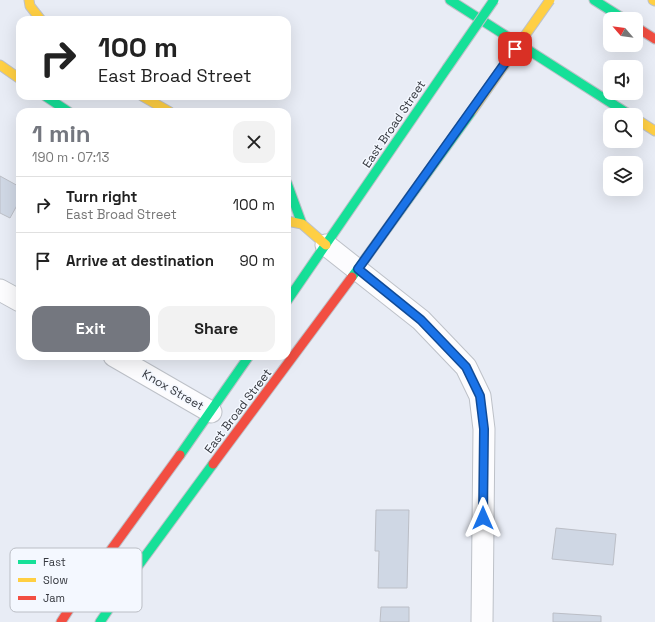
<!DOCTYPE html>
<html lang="en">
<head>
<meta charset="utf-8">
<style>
  body { margin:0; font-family:"Space Grotesk",sans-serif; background:#f2f2f2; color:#222; height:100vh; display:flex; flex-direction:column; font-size:15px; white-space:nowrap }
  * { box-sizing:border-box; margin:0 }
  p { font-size:13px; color:#767676 }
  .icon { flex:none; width:22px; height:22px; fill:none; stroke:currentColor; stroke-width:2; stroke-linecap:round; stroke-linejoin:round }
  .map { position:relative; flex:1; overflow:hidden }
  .side { position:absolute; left:16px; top:108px; width:275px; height:252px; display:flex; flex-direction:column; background:#fff; border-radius:12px; box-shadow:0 4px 16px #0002 }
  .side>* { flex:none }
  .guide { position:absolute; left:16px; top:16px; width:275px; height:84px; border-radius:12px; box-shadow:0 4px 16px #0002; background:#fff; color:#222; overflow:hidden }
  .needle { width:26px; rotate:298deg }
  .fabs { position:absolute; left:603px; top:12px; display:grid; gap:8px }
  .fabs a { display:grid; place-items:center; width:40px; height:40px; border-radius:8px; background:#fff; box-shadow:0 4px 16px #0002; font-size:20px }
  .pin { position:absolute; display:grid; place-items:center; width:34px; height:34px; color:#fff; margin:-17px; border-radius:8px; box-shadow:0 2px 6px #0006 }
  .me { position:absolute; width:44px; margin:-22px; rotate:0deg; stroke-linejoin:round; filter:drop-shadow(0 0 3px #0008) }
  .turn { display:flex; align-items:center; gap:14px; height:84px; padding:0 16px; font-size:18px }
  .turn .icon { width:52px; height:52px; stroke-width:2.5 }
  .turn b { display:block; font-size:28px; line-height:34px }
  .round { display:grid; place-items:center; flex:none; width:42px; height:42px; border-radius:12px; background:#f2f2f2 }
  .summary { display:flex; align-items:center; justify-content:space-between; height:68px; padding:0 16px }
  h1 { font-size:24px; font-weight:800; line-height:30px; color:#74777f }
  .cta { display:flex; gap:8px; margin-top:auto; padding:8px 16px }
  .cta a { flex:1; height:46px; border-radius:12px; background:#74777f; color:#fff; font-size:16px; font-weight:800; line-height:46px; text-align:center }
  .cta a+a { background:#f2f2f2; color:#222 }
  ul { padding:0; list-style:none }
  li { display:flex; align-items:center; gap:12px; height:56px; padding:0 16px; border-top:1px solid #e0e0e0 }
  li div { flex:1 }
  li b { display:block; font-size:15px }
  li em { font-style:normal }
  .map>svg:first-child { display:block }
</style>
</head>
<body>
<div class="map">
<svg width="655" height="622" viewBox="0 0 655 622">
  <rect width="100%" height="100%" fill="#e8ecf5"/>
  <!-- building -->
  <path fill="#cfd7e4" stroke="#bbbec6" d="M 0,176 L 20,187 L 20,200 L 10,218 L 0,213 Z
    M 376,510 L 409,510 L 407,588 L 378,588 L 379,551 L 375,551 Z
    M 556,528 L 616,534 L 613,565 L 552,559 Z
    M 381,607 L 409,607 L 409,622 L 380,622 Z
    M 553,613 L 601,616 L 601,622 L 553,622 Z"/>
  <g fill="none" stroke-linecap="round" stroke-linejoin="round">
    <!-- street casing -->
    <g stroke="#bdc1c8" stroke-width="23">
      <path id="street" d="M 326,245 L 421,320 L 466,367 L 480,396 L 484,429 L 482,622
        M 0,290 L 20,301
        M 114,356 L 211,412"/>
    </g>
    <!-- fast casing -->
    <g stroke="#bdc1c8" stroke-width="11">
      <path id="fast" d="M 450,0 L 630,115
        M 594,0 L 624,19
        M 45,96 L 69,112
        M 287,183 L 302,224
        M 352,277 L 472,111
        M 287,301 L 447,68
        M 180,455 L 249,356
        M 100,622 L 138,566 L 213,464"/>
    </g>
    <!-- slow casing -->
    <g stroke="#bdc1c8" stroke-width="11">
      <path id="slow" d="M 29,0 L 30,6 L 41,20
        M 653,0 L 655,1
        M 0,65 L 20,79
        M 142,96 L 170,112
        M 636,119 L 655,131
        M 287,221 L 302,224 L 326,245"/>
    </g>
    <!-- jam casing -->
    <g stroke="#bdc1c8" stroke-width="11">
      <path id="jam" d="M 636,27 L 655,39
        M 213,464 L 352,277
        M 61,622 L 81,591 L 180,455"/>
    </g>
    <!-- street -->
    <use href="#street" stroke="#fcfcfe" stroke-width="21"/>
    <!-- fast -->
    <use href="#fast" stroke="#16e098" stroke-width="9"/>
    <!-- slow -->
    <use href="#slow" stroke="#ffcf43" stroke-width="9"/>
    <!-- jam -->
    <use href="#jam" stroke="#f24e42" stroke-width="9"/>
    <!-- fast-bridge casing -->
    <g stroke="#bdc1c8" stroke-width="11" stroke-linecap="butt">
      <path id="fast-bridge" d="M 447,68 L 494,0"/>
    </g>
    <!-- slow-bridge casing -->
    <g stroke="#bdc1c8" stroke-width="11" stroke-linecap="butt">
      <path id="slow-bridge" d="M 472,111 L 550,0"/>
    </g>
    <!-- fast-bridge -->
    <use href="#fast-bridge" stroke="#16e098" stroke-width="9"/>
    <!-- slow-bridge -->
    <use href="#slow-bridge" stroke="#ffcf43" stroke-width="9"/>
  </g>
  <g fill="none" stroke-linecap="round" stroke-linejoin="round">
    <!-- route casing -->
    <g stroke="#114b97" stroke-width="10">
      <path id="route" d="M 483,518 L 484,429 L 480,396 L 466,367 L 421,320 L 358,269 L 515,49"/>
    </g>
    <!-- route -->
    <use href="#route" stroke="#1a73e8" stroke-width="7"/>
  </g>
  <g text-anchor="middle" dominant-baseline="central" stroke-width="3" stroke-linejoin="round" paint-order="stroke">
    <!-- street labels -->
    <g font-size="12" fill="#35383f" stroke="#f4f8ff">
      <text transform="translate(394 124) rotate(-56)">East Broad Street</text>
      <text transform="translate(173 390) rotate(30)">Knox Street</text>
      <text transform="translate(238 411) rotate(-53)">East Broad Street</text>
    </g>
  </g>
  <!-- legend -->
  <rect x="10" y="548" width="132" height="64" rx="6" fill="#f4f8ff" stroke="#bbbec5" stroke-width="1"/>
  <rect x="18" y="560" width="18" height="4" fill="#16e098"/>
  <rect x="18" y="578" width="18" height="4" fill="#ffcf43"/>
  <rect x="18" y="596" width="18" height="4" fill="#f24e42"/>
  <g font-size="11" fill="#35383f">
    <text x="43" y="566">Fast</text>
    <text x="43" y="584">Slow</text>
    <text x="43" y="602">Jam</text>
  </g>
</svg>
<div class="fabs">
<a><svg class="needle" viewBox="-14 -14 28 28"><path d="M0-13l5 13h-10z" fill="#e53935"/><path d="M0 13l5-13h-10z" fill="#767676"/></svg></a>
<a><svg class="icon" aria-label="sound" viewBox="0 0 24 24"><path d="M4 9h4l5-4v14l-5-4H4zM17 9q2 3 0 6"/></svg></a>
<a><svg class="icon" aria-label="search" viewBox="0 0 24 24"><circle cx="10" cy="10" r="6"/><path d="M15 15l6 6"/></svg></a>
<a><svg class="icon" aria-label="layers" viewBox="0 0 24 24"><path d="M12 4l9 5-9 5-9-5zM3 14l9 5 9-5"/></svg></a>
</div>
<div class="pin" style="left:515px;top:49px;background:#d93025"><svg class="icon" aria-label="arrive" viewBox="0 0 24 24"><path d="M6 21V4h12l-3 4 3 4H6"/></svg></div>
<svg class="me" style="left:483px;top:518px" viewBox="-20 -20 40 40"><path d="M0-17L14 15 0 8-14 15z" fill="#1a73e8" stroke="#fff" stroke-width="4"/></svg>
<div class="guide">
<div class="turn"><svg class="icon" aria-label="right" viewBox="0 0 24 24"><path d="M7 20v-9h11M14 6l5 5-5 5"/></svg><div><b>100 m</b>East Broad Street</div></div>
</div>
<section class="side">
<div class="summary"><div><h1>1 min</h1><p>190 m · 07:13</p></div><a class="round"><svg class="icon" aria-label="close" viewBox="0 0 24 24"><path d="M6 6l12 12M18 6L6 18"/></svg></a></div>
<ul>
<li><svg class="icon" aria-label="right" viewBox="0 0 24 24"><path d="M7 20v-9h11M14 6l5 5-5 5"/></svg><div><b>Turn right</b><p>East Broad Street</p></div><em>100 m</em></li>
<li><svg class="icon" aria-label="arrive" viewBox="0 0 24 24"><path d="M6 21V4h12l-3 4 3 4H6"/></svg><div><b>Arrive at destination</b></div><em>90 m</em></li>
</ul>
<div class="cta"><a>Exit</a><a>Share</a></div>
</section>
</div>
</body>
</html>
